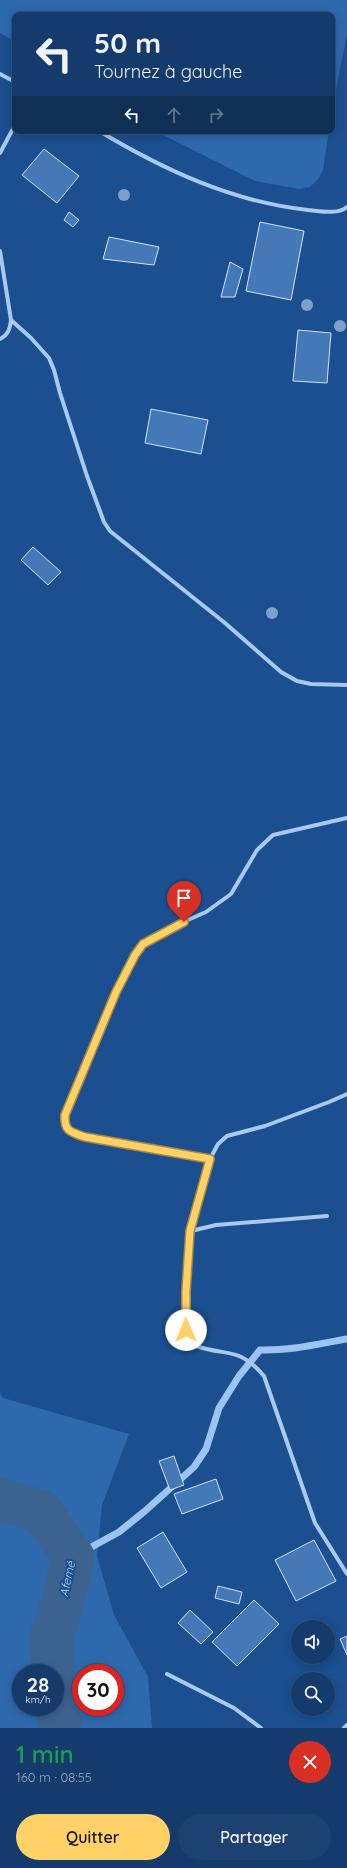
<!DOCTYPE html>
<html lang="fr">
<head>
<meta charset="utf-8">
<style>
  body { margin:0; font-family:Quicksand,sans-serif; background:#1d4271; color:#f1f3f6; height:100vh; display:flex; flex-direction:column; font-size:15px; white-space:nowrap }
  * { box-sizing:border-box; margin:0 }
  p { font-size:13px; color:#9dadc1 }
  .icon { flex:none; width:22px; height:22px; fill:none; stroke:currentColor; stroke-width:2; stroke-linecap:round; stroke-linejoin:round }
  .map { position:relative; height:1728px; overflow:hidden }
  .panel { display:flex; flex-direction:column; background:#143b6b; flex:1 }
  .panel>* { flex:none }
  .banner { position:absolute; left:12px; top:12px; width:323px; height:122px; border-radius:8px; box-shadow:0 2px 10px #0003,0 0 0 1px #33557e; background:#143b6b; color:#f1f3f6; overflow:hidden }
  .buttons { position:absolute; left:291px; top:1620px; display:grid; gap:8px }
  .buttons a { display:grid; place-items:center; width:44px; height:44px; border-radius:50%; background:#143b6b; box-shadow:0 2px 10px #0003,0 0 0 1px #33557e; font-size:20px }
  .speed { position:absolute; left:12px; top:1664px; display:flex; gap:8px; font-size:20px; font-weight:700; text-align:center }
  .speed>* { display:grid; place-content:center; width:52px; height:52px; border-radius:50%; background:#143b6b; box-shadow:0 2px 10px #0003,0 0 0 1px #33557e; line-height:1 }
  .speed small { font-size:10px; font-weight:400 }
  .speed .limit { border:6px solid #d22; background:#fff; color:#111 }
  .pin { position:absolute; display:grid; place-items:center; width:34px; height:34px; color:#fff; margin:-41px -17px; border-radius:50% 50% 50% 0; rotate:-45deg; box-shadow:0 0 4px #0007 }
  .pin .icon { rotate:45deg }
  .me { position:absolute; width:44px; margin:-22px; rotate:359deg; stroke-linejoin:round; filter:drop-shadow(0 0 3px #0008) }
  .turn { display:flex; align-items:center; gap:14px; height:84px; padding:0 16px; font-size:18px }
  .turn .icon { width:52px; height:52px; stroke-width:2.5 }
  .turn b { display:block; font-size:28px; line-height:34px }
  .lanes { display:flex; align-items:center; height:38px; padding:0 16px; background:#0003; justify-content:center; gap:20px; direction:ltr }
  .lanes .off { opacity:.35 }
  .round { display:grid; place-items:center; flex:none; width:42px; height:42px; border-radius:21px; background:#1d4271 }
  .overview { display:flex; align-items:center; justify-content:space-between; height:68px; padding:0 16px }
  h1 { font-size:24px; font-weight:600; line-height:30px; color:#1e9e55 }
  .primary-button { display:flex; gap:8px; margin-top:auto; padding:8px 16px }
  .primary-button a { flex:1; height:46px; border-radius:24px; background:#ffd166; color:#111; font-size:16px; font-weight:600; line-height:46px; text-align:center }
  .primary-button a+a { background:#1d4271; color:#f1f3f6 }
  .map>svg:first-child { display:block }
</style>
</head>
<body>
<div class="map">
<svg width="347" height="1728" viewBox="0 0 347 1728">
  <rect width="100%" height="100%" fill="#1b4f8f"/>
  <!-- green -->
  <path fill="#2e69ad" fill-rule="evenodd" d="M 0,0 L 347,0 L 347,34 L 332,110 L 332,15 L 15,15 L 15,41 L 0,33 Z
    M 155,131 L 329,131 L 323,170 L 319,178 L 310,187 L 299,189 L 255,181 Z
    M 0,1393 L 3,1398 L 129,1434 L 102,1505 L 97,1556 L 114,1615 L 148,1677 L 152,1728 L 0,1728 ZM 21,1673 L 55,1673 L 55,1707 L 21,1707 ZM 81,1673 L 115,1673 L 115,1707 L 81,1707 Z"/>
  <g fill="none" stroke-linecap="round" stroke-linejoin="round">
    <!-- stream -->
    <path stroke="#9cc4f0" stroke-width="7" d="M 73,1557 L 119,1532 L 145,1511 L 194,1467 L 206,1449 L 219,1408 L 239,1376 L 260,1350 C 289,1351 318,1344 347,1339"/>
    <!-- river -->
    <path stroke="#3c6290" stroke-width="43" d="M 0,1500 L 41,1511 L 73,1557 L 63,1601 L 52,1634 L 53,1673
      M 55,1688 L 61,1728"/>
  </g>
  <!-- building -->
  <path fill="#4478b7" stroke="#cfe3fa" d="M 44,149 L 79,176 L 57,203 L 22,175 Z
    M 69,212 L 79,220 L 73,227 L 64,220 Z
    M 260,222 L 304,231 L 291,300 L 246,291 Z
    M 109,237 L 159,247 L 154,265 L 103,259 Z
    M 230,262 L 243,269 L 235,297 L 221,297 Z
    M 298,330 L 331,333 L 327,383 L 293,381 Z
    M 151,409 L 208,420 L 201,454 L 145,443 Z
    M 33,547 L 61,572 L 48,585 L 21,560 Z
    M 174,1456 L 184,1485 L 170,1490 L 159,1461 Z
    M 216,1479 L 223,1499 L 182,1514 L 174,1494 Z
    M 163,1532 L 187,1572 L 161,1588 L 137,1548 Z
    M 314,1540 L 336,1581 L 296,1601 L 275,1560 Z
    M 218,1586 L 242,1592 L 239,1604 L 215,1598 Z
    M 254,1600 L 279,1624 L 237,1666 L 212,1642 Z
    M 190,1610 L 213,1632 L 201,1644 L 178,1623 Z
    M 347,1636 L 347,1655 L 340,1639 Z"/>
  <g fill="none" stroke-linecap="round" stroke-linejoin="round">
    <!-- street -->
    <path stroke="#a9c9ee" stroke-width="4" d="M 0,74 L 15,82
      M 99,131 C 164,170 233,202 308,210 C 320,211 338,215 347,207
      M 0,153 L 15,125
      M 0,251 L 11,320 C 10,329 8,335 0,339
      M 11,320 L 31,338 L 49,358 L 54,370 L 60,393 L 87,476 L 104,522 L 110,531 L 225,623 L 281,672 L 297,681 L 311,684 L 347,685
      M 210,1159 L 85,1137 C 71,1132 64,1132 65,1115 L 116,992 L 143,943 L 172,927 L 206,912 L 231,894 L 257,850 L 273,835 L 347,818
      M 327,1216 L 216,1225 L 191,1231 L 210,1159 L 218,1144 L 227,1136 L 265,1126 L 329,1102 L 347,1094
      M 191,1231 L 186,1291 L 186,1330 L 196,1346 C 229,1357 238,1346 264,1376 L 315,1523 L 347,1574
      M 167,1674 L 234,1708 L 261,1728
      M 344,1728 L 347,1725"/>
  </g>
  <!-- trees -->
  <g fill="#7ea0ca">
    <circle cx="124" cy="195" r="6"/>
    <circle cx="307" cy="305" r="6"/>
    <circle cx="340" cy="326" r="6"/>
    <circle cx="272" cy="613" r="6"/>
  </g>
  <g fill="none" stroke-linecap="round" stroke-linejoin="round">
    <!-- route casing -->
    <g stroke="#a68842" stroke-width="10">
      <path id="route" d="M 184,922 L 143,944 L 135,955 L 116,992 L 65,1115 C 64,1132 71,1132 85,1137 L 210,1159 L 190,1231 L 186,1291 L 186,1330"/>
    </g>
    <!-- route -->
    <use href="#route" stroke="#ffd166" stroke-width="7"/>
  </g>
  <g text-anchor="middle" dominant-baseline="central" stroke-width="4" stroke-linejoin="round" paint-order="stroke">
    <!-- water labels -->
    <g font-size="12" font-style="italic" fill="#b5d3f5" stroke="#1b4f8f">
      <text transform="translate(67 1579) rotate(-78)">Afemé</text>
    </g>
  </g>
</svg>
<div class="buttons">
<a><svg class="icon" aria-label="sound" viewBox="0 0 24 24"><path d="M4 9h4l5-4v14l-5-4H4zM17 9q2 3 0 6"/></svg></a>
<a><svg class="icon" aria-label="search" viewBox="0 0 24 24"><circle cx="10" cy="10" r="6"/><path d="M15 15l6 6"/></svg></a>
</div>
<div class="speed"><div>28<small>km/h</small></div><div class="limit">30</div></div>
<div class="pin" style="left:184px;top:922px;background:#d93025"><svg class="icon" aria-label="arrive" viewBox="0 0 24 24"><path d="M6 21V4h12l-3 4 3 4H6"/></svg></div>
<svg class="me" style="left:186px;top:1330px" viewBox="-20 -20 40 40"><circle r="19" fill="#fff"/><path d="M0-13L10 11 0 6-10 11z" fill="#ffd166"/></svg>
<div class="banner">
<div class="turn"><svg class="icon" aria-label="left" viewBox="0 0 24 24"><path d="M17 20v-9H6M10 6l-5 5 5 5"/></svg><div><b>50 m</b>Tournez à gauche</div></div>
<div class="lanes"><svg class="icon" aria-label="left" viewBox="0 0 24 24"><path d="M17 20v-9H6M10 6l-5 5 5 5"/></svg><svg class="icon off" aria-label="ahead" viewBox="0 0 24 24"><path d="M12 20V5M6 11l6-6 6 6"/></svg><svg class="icon off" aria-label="right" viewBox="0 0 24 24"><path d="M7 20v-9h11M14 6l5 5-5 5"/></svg></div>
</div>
</div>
<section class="panel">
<div class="overview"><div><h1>1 min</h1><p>160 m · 08:55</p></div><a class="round" style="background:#d93025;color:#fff"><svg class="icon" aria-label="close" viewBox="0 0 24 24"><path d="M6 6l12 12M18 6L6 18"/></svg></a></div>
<div class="primary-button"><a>Quitter</a><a>Partager</a></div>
</section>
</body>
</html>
